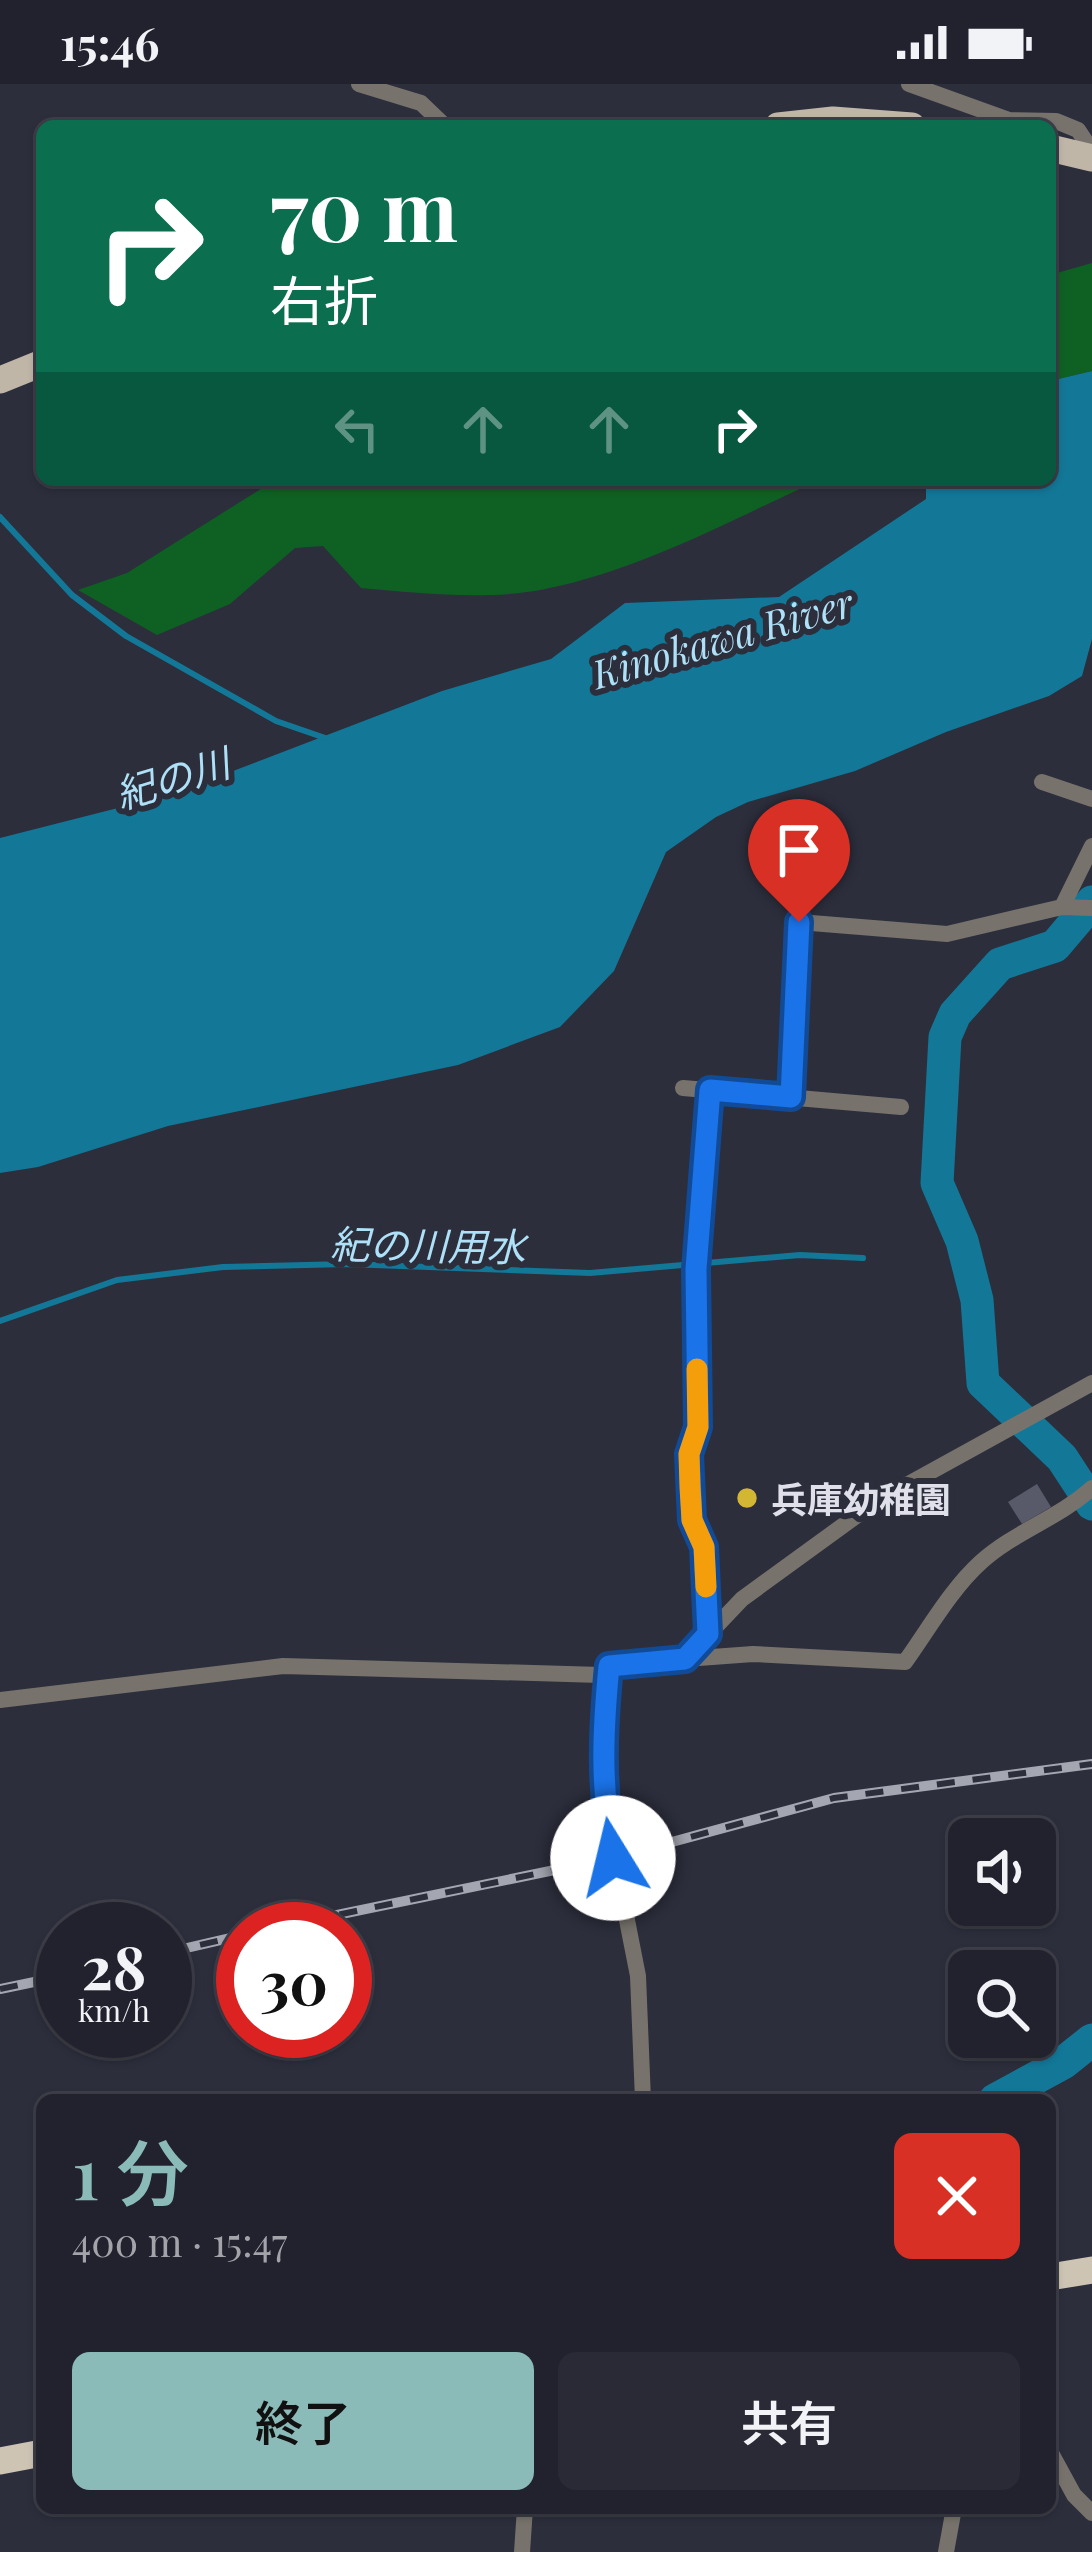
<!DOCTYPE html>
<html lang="ja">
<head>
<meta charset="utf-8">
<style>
  body { margin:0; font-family:"Playfair Display","Noto Sans JP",serif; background:#292a35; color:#f1f3f6; height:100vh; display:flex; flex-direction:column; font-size:45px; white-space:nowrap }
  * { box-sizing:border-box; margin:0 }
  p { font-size:39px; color:#a2a4aa }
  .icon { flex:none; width:66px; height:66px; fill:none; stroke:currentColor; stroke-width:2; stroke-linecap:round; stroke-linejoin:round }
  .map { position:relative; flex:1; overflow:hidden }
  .panel { position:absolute; left:36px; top:2010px; width:1020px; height:420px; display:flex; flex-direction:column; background:#21222d; border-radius:18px; box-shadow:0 3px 9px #0004,0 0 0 3px #3e3f49 }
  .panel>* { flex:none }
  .hud { position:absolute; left:36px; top:36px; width:1020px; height:366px; border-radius:18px; box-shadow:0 3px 9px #0004,0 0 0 3px #3e3f49; background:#0b6e4f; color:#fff; overflow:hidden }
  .controls { position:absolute; left:948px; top:1734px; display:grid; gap:24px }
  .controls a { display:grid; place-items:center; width:108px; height:108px; border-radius:18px; background:#21222d; box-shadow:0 3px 9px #0004,0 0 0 3px #3e3f49; font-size:60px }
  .speed { position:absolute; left:36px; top:1818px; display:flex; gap:24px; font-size:60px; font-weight:700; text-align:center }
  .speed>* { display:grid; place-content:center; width:156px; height:156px; border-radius:50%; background:#21222d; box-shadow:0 3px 9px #0004,0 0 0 3px #3e3f49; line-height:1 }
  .speed small { font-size:30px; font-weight:400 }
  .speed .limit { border:18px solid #d22; background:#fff; color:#111 }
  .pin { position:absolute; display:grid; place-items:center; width:102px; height:102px; color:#fff; margin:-123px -51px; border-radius:50% 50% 50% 0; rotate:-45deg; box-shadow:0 0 12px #0007 }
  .pin .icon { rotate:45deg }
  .me { position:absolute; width:132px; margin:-66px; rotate:351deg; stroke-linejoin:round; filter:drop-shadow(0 0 9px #0008) }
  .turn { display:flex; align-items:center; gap:42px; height:252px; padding:0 36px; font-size:54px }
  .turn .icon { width:156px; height:156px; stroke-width:2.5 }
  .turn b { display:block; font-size:84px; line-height:102px }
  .lanes { display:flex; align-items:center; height:114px; padding:0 36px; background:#0003; justify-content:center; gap:60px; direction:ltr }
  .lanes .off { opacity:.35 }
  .round { display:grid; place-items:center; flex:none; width:126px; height:126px; border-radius:18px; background:#292a35 }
  .summary { display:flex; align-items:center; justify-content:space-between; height:204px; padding:0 36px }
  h1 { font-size:72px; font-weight:600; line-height:90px; color:#8bbbb9 }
  .button { display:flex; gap:24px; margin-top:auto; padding:24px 36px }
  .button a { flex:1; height:138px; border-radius:18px; background:#8bbbb9; color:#111; font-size:48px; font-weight:600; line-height:138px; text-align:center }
  .button a+a { background:#292a35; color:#f1f3f6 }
  .status { display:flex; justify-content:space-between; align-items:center; height:84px; padding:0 60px; background:#21222d; direction:ltr }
  .status svg { height:33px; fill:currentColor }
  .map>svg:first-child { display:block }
</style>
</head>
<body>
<div class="status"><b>15:46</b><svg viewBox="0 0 49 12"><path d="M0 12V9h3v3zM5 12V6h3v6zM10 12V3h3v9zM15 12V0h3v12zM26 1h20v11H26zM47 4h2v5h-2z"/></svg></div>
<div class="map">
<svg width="1092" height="2468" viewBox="0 0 1092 2468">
  <rect width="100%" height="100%" fill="#2c2e3c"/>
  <!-- green -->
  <path fill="#0f6123" d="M 1092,179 L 1092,287 L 1050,297 L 1050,191 Z
    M 275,396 L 819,396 C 731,436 641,486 545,505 C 486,517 420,509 361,504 L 323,462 L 295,464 L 230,520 L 157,551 L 78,506 L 127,489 Z"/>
  <!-- water -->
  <path fill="#137797" d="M 1092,287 L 1092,555 L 1082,592 L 1049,612 L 946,648 L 855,687 L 748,718 L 716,733 L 666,768 L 614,887 L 560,943 L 458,981 L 168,1042 L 38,1083 L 0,1089 L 0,754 L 173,710 L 442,607 L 551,575 L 625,519 L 779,513 L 926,415 L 926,396 L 1050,396 L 1050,297 Z"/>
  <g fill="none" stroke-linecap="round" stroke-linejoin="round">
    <!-- stream -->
    <path stroke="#137797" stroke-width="6" d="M 0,433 L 72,511 L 126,552 L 276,637 L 331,656
      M 0,1237 L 117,1196 L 223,1183 L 347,1180 L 590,1189 L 800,1171 L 863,1174"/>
    <!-- river -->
    <path stroke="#137797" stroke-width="33" d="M 1092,818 L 1055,862 L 1000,880 L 955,930 L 945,953 L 937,1099 L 962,1157 L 977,1216 L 983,1299 L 1062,1374 L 1092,1420
      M 995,2016 L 1063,1979 L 1092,1956"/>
  </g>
  <!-- building -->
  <path fill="#585a6a" d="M 1037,1400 L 1051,1423 L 1022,1440 L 1008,1418 Z"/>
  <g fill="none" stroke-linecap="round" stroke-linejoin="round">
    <!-- minor -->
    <path stroke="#77736c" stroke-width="16" d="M 359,0 L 421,19 L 445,42
      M 909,0 L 1009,36 L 1056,37 L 1078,46 L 1086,58 L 1087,72
      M 1042,698 L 1092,715
      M 1062,823 L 1092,762
      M 683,1004 L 901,1023
      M 791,1013 L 799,838 L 947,850 L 1062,823 L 1092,824
      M 708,1550 L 704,1463 L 692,1436 L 689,1370 L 698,1343 L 696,1185 L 710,1006
      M 685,1575 L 753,1570 L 905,1578 C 928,1546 951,1505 981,1478 C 1014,1448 1059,1434 1092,1404
      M 609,1583 L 602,1657 L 602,1709 L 638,1892 L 643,2016
      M 0,1616 L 283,1582 L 601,1591 L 609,1582 L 685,1575 L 742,1515 L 874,1419 L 1092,1299
      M 1050,2367 L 1074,2411 L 1092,2429
      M 522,2468 L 525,2424
      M 946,2468 L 954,2424"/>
    <!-- primary -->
    <path stroke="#bfb6a8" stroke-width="27" d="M 778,42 L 833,36 L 912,42
      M 1050,64 L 1092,74
      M 0,296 L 42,279"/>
    <!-- trunk -->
    <path stroke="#cdc4b4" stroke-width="27" d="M 1050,2193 L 1092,2186
      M 0,2377 L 42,2369"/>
    <!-- rail casing -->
    <g stroke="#a4a6b1" stroke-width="10">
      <path id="rail" d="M 269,1845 L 613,1774 L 834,1714 L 1092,1680
        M 165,1869 L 243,1851
        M 0,1905 L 63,1892"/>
    </g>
    <!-- rail -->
    <use href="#rail" stroke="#2c2e3c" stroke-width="6" stroke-dasharray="18" stroke-linecap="butt"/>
  </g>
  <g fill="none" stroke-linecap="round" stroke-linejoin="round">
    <!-- route casing -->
    <g stroke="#114b97" stroke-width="30">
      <path id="route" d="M 613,1774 C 601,1701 602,1655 609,1582 L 685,1575 L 708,1550 L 704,1463 L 692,1436 L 689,1370 L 698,1343 L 696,1185 L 710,1006 L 791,1013 L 799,838"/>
    </g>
    <!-- route -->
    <use href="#route" stroke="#1a73e8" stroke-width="21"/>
    <!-- slow -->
    <path stroke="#f59e0b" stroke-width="21" d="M 697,1285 L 698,1343 L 689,1370 L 690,1403 L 692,1436 L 704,1463 L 706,1503"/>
  </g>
  <!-- markers -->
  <circle fill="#d4b635" stroke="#2c2e3c" stroke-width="4.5" cx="747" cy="1414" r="12"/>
  <g text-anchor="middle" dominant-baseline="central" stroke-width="12" stroke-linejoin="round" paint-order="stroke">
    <!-- poi labels -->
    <g font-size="36" font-weight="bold" fill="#dfe0ea" stroke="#2c2e3c" text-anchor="start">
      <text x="771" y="1414">兵庫幼稚園</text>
    </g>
    <!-- water labels -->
    <g font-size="39" font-style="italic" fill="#aee1f7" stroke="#2c2e3c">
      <text transform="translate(722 553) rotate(-16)">Kinokawa River</text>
      <text transform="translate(172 693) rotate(-17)">紀の川</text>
      <text transform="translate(428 1160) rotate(1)">紀の川用水</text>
    </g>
  </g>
</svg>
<div class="controls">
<a><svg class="icon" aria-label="sound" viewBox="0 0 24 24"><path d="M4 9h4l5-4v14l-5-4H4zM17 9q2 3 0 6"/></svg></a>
<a><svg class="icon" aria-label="search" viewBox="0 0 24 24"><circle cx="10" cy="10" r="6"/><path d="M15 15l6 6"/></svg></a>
</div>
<div class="speed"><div>28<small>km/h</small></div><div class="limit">30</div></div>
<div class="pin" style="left:799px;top:838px;background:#d93025"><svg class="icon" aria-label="arrive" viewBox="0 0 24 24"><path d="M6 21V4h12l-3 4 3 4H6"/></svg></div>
<svg class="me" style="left:613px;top:1774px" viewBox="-20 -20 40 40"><circle r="19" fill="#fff"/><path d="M0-13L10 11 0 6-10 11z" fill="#1a73e8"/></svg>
<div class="hud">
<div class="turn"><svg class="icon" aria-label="right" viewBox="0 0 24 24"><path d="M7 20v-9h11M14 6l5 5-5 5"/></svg><div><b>70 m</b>右折</div></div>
<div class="lanes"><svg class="icon off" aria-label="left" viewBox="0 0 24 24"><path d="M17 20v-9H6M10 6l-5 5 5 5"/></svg><svg class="icon off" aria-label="ahead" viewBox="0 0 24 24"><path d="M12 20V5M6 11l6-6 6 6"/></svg><svg class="icon off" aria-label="ahead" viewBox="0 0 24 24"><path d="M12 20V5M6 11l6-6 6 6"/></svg><svg class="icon" aria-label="right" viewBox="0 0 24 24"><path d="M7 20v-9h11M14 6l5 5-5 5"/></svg></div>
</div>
<section class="panel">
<div class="summary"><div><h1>1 分</h1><p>400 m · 15:47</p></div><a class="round" style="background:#d93025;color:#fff"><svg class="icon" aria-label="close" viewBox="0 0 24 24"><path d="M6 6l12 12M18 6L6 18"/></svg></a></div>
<div class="button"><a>終了</a><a>共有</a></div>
</section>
</div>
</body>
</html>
